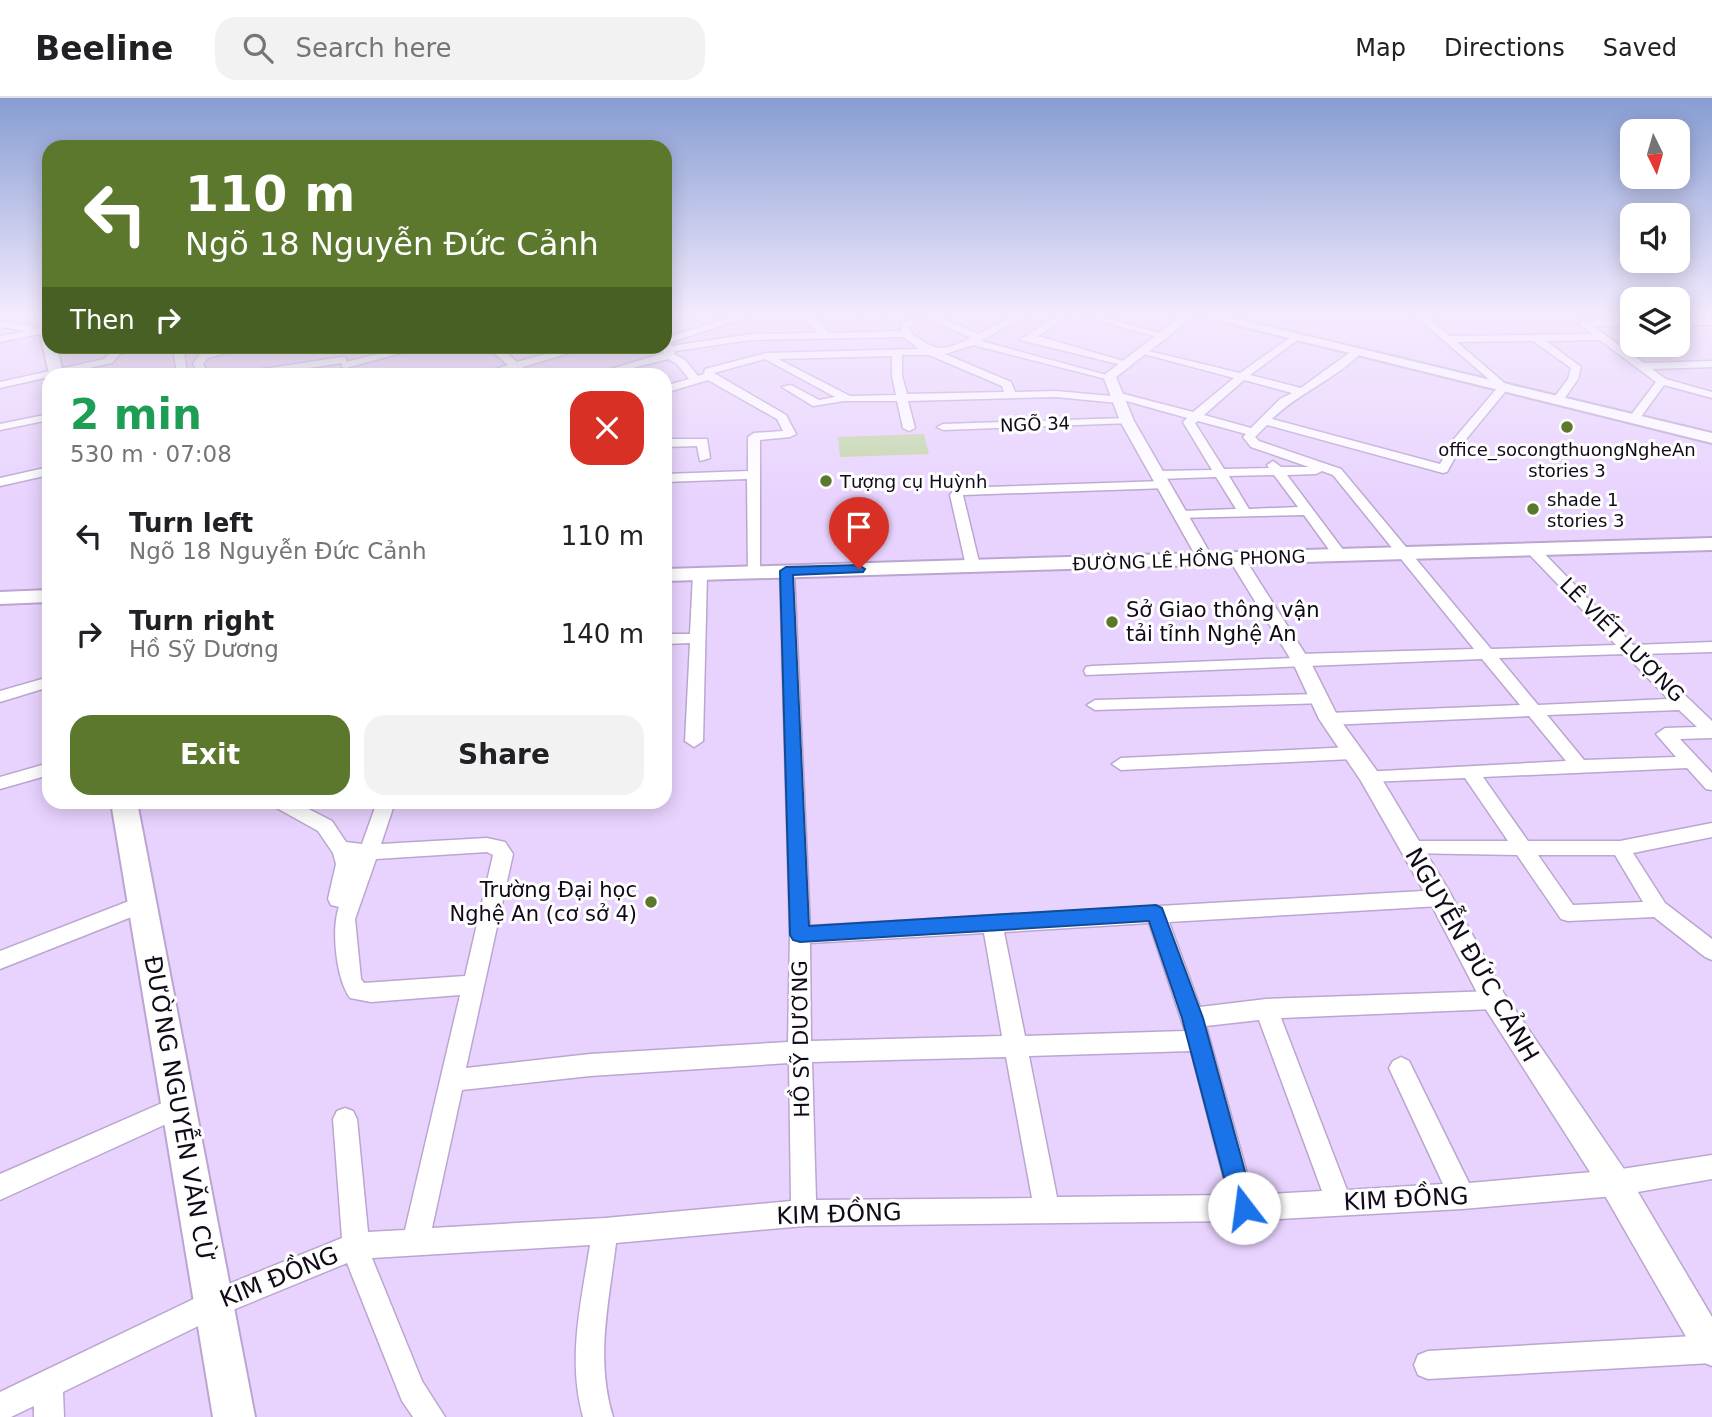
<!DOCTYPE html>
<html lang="en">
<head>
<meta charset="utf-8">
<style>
  body { margin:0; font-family:"DejaVu Sans",sans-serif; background:#f2f2f2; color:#202124; height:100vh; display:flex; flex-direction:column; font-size:26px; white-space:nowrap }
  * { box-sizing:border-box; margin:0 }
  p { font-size:23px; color:#757577 }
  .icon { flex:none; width:38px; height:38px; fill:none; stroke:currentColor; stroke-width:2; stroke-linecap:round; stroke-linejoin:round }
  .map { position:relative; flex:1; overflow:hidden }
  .details { position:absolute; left:42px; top:270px; width:630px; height:441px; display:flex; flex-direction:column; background:#fff; border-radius:21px; box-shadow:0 4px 18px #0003 }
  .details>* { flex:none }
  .hud { position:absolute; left:42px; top:42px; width:630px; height:214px; border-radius:21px; box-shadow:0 4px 18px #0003; background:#5c782d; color:#fff; overflow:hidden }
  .needle { width:46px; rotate:175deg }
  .buttons { position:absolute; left:1620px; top:21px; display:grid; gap:14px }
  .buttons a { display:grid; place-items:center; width:70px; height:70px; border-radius:14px; background:#fff; box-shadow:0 4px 18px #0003; font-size:35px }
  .pin { position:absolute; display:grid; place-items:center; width:60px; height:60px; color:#fff; margin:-72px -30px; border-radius:50% 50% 50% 0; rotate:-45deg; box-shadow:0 0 7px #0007 }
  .pin .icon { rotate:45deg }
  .me { position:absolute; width:77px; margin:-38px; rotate:345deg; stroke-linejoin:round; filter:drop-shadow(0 0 5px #0008) }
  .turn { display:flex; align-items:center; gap:24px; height:147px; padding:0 28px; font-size:32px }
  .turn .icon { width:91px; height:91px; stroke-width:2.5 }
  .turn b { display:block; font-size:49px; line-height:60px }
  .then { display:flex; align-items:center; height:66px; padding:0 28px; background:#0003; gap:14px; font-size:26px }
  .round { display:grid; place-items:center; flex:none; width:74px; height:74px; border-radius:21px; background:#f2f2f2 }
  .headline { display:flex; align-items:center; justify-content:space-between; height:119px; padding:0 28px }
  h1 { font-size:42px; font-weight:700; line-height:52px; color:#1e9e55 }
  .cta { display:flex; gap:14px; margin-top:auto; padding:14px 28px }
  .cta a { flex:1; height:80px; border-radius:21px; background:#5c782d; color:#fff; font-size:28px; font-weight:700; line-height:80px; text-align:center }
  .cta a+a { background:#f2f2f2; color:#202124 }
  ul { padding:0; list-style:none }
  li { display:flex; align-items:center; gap:21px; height:98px; padding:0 28px }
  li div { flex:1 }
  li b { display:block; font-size:26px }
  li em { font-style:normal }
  header { display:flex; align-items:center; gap:42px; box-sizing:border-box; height:98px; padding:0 35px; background:#fff; border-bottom:2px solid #e0e0e0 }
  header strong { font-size:33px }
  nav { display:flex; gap:38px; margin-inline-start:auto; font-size:24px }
  .search { width:490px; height:63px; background:#f2f2f2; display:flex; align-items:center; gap:18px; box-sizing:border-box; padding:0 24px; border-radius:21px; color:#757577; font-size:26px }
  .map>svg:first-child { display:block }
</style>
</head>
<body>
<header>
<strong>Beeline</strong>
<div class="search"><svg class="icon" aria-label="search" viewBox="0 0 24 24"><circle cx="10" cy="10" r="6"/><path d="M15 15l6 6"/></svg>Search here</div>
<nav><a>Map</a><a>Directions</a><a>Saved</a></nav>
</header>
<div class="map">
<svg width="1712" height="1319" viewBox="0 0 1712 1319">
  <rect width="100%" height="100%" fill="#e8d3fe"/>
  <!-- green -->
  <path fill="#c1d6a6" d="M 924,336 L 929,356 L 840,359 L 838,339 Z"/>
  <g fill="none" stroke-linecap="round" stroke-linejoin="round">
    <!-- minor casing -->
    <g stroke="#baa6cf" stroke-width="3">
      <path id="minor" d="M 741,216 L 757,216 L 669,245 L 672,248 L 751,236 L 818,235 L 801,216 L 812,216 L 829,235 L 901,233 L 902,224 L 915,222 L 915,226 L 910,228 L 911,235 C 937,254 941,254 971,240 L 918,216 L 932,216 L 979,236 L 1015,216 L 1028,216 L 981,243 L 1114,279 L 1114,283 L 973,247 L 945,256 L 1011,284 L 1015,294 L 1056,293 L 1111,298 L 1116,294 L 1193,314 L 1234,280 L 1140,255 L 1140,251 L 1240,275 L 1295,236 L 1300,239 L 1299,241 L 1250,277 L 1301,290 L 1353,252 L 1362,254 C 1336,281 1298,295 1272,321 L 1440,366 L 1454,341 L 1498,289 L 1413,216 L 1424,216 L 1450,238 L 1592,236 L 1580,227 L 1580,223 L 1633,222 L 1633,228 L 1593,228 L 1644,265 L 1712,263 L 1712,269 L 1652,271 L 1666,281 L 1712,294 L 1712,300 L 1664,287 L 1638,323 L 1634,324 L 1628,321 L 1656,284 L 1600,242 L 1546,243 L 1581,269 L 1578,281 L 1562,304 L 1558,305 L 1552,302 L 1568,281 L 1571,270 L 1533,243 L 1457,244 L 1509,289 L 1463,345 L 1447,374 L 1443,375 L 1267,327 L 1255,339 L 1259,343 L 1341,371 L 1491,551 L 1616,547 L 1527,454 L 1525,451 L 1532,447 L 1537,448 L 1633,547 L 1712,544 L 1712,554 L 1642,556 L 1712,623 L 1712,640 L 1680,641 L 1712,675 L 1712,692 L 1706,691 L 1687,670 L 1483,679 L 1528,743 L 1620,743 L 1712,725 L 1712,739 L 1633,755 L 1665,805 L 1712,841 L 1712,862 L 1705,859 L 1654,819 L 1568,823 L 1561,821 L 1517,757 L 1404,755 L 1401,750 L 1404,745 L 1411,743 L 1508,743 L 1465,680 L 1369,684 L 1363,682 L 1360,678 L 1363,674 L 1566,663 L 1529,618 L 1329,627 L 1321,621 L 1329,615 L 1520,607 L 1482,561 L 1086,577 L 1084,573 L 1086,569 L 1092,568 L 1292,560 L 1299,556 L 1474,551 L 1333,377 L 1322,373 L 1316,376 L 1287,377 L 1347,457 L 1340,461 L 1335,460 L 1304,417 L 1176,420 L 1174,417 L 1181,413 L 1236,411 L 1216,379 L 1159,381 L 1153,377 L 1159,373 L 1212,372 L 1183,324 L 1187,320 L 1123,302 L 1118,305 L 1056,299 L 908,303 L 915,330 L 909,333 L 903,330 L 897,303 L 844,303 L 813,308 L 782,289 L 791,287 L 819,302 L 835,299 L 765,261 L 714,275 L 786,317 L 796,336 L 790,339 L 760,342 L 760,474 L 758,477 L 748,477 L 747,381 L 665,384 L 665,376 L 748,373 L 748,339 L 754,335 L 783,333 L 777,321 L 708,282 L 665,295 L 665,288 L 689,281 L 677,266 L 668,261 L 609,276 L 594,276 L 664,255 L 661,248 L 665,248 L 665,240 ZM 904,239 L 919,251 L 766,255 L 705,271 L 704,276 L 698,278 L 685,262 L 674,256 L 675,253 L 751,242 ZM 902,257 L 929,257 L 1002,288 L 1004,294 L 907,296 L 902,278 ZM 892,258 L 892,278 L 896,297 L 850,298 L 778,261 ZM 1244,282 L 1292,295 L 1280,301 L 1251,330 L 1204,317 ZM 1198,323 L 1246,336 L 1243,339 L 1251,349 L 1309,369 L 1281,369 L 1273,363 L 1267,367 L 1269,370 L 1224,371 L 1195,325 ZM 1274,377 L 1298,409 L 1249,411 L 1229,378 ZM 1625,556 L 1668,601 L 1538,607 L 1499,560 ZM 1679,612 L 1697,629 L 1665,630 L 1656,636 L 1676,659 L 1584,662 L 1547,617 ZM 1538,757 L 1615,757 L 1643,804 L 1573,807 Z
        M 856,216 L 870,216 L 881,222 L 876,225 Z
        M 1060,216 L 1072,216 L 1038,238 L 1130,265 L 1130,269 L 1020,242 Z
        M 1076,216 L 1093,216 L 1169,238 L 1164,241 Z
        M 1678,221 L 1712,221 L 1712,227 L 1678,227 Z
        M 0,223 L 32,228 L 33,231 L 49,228 L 49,234 L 0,244 L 0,238 L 27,233 L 0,229 Z
        M 128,248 L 150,248 L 120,256 L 112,265 L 61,276 L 49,276 L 49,279 L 0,290 L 0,284 L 104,261 L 113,252 Z
        M 173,248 L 183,248 L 187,276 L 177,276 Z
        M 231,248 L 251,248 L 208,260 L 203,266 L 209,276 L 199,276 L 193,266 L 200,256 Z
        M 408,248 L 427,248 L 346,270 L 342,269 L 342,265 L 267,276 L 244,276 L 249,273 L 342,259 L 346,260 L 346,264 Z
        M 486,248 L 498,248 L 517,264 L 574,248 L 592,248 L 523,269 L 525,274 L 514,271 L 495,276 L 480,276 L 508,267 Z
        M 49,316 L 49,322 L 0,332 L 0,326 Z
        M 1127,320 L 1133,323 L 1131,325 L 943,332 L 937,329 L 943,326 Z
        M 665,341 L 707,341 L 710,360 L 700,363 L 697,348 L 665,349 Z
        M 49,369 L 49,377 L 0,388 L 0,380 Z
        M 1164,383 L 1170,387 L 1168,390 L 963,397 L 980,468 L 973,472 L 966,468 L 950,397 L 955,390 Z
        M 787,469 L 794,473 L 810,828 L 1440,792 L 1447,794 L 1450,800 L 1447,806 L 1440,808 L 1169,824 L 1200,909 L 1266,901 L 1494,893 L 1502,895 L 1505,902 L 1502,909 L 1494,911 L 1281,920 L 1347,1092 L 1443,1086 L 1389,970 L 1393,963 L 1401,959 L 1409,963 L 1469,1085 L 1615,1072 L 1712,1057 L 1712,1081 L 1615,1098 L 1462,1111 L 1244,1123 L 804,1128 L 616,1145 C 609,1204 595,1261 613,1319 L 583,1319 C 567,1261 581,1205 590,1147 L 372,1160 L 422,1283 L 445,1319 L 413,1319 L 402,1303 L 347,1165 L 223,1216 L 63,1294 L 64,1319 L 34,1319 L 34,1308 L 11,1319 L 0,1319 L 0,1294 L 204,1196 L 342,1140 L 333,1021 L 337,1013 L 345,1010 L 353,1013 L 357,1021 L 368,1134 L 405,1132 L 460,897 L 371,904 L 350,900 C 336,880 331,831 339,809 L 331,807 L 328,801 L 336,766 L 333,755 L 318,733 L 275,709 L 272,704 L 295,704 L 332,723 L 346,744 L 362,746 L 377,704 L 395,704 L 381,746 L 487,740 L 505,744 L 513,756 L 466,970 L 590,956 L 788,944 L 790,837 L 780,473 ZM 487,754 L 493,757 L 465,878 L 364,885 L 361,881 L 355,821 L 376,761 ZM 1149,825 L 1185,933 L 1025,938 L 1004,834 ZM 984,835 L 1002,938 L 811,943 L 810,845 ZM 1259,922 L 1322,1093 L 1253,1097 L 1206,928 ZM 1191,953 L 1228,1097 L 1057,1099 L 1029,958 ZM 1006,959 L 1032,1100 L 816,1102 L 812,964 ZM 789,965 L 791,1103 L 605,1120 L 432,1130 L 462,992 L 590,978 Z
        M 700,472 L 707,476 L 703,643 L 694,649 L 685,643 L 690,545 L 665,546 L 665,536 L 690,536 L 693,476 Z
        M 49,579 L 49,589 L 0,604 L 0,593 Z
        M 1318,596 L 1326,601 L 1324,605 L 1095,612 L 1087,607 L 1095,602 Z
        M 1352,649 L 1361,655 L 1352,661 L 1121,672 L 1112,666 L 1121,660 Z
        M 49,665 L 49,677 L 0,691 L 0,679 Z
        M 142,798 L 149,800 L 152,806 L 149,812 L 0,871 L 0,853 Z
        M 178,998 L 186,1001 L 190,1009 L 186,1017 L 0,1102 L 0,1076 Z
        M 1712,1237 L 1712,1265 L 1428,1281 L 1418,1277 L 1414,1267 L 1418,1257 L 1428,1253 Z"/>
    </g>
    <!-- tertiary casing -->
    <g stroke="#baa6cf" stroke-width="3">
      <path id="tertiary" d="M 1184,216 L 1197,216 L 1116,279 L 1134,323 L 1214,462 L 1206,467 L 1198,462 L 1120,323 L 1103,278 Z
        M 1699,216 L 1712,216 L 1712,224 Z
        M 1237,456 L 1245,461 L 1311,565 L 1338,619 L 1377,673 L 1449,793 L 1503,894 L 1626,1074 L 1712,1219 L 1712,1268 L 1700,1263 L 1604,1096 L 1485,910 L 1431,806 L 1361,683 L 1319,621 L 1293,565 L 1229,461 Z"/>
    </g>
    <!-- secondary casing -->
    <g stroke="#baa6cf" stroke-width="4">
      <path id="secondary" d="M 36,216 L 49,216 L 49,248 L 57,248 L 63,276 L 49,276 Z
        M 1192,216 L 1216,216 L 1712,335 L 1712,345 Z
        M 1712,440 L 1712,452 L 665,483 L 665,471 Z
        M 49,492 L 49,504 L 0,506 L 0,494 Z
        M 111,704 L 137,704 L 255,1319 L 213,1319 Z"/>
    </g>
    <!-- minor -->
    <use href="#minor" fill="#fff" fill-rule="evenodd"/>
    <!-- tertiary -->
    <use href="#tertiary" fill="#fff" fill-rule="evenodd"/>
    <!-- secondary -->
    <use href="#secondary" fill="#fff" fill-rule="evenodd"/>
  </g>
  <!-- sky -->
  <linearGradient id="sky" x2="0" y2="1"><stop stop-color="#879dd2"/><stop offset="0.54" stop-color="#f5ebff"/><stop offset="1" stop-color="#f5ebff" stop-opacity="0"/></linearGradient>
  <rect width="1712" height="401" fill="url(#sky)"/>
  <!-- route -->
  <path fill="#1a73e8" stroke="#114b97" stroke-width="2" d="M 859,467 L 865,471 L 863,474 L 793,477 L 809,828 L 1156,807 L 1162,810 L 1203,920 L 1255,1110 L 1252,1118 L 1244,1122 L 1235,1118 L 1232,1110 L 1182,920 L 1149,823 L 800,844 L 793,842 L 790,837 L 780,473 L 786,469 Z"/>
  <!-- markers -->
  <g fill="#5c782d" stroke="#fefefe" stroke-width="2.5">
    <circle cx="1567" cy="329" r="7"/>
    <circle cx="826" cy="383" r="7"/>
    <circle cx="1533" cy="411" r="7"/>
    <circle cx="1112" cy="524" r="7"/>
    <circle cx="651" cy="804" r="7"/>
  </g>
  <g text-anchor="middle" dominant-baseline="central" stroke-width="6" stroke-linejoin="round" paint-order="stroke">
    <!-- far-street labels -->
    <g font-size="18" fill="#120a19" stroke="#fefefe">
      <text transform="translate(1035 326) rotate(-2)">NGÕ 34</text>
      <text transform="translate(1189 462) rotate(-2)">ĐƯỜNG LÊ HỒNG PHONG</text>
    </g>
    <!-- far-poi labels -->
    <g font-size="18" fill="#120a19" stroke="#fefefe" text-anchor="start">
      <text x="1567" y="351" text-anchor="middle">office_socongthuongNgheAn<tspan x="1567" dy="21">stories 3</tspan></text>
      <text x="840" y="383">Tượng cụ Huỳnh</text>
      <text x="1547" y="401">shade 1<tspan x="1547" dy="21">stories 3</tspan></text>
    </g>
    <!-- poi labels -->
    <g font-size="21" fill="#120a19" stroke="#fefefe" text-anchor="start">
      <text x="1126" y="512">Sở Giao thông vận<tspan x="1126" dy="24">tải tỉnh Nghệ An</tspan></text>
      <text x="637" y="792" text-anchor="end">Trường Đại học<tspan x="637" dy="24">Nghệ An (cơ sở 4)</tspan></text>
    </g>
    <!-- street labels -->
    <g font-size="21" fill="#120a19" stroke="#fefefe">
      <text transform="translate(1622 542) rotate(45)">LÊ VIẾT LƯỢNG</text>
      <text transform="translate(801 941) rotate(-91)">HỒ SỸ DƯƠNG</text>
    </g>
    <!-- near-street labels -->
    <g font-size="24" fill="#120a19" stroke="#fefefe">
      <text transform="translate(1472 857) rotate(60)">NGUYỄN ĐỨC CẢNH</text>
      <text transform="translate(179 1011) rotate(80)">ĐƯỜNG NGUYỄN VĂN CỪ</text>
      <text transform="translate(1406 1101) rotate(-3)">KIM ĐỒNG</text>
      <text transform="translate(839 1116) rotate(-2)">KIM ĐỒNG</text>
      <text transform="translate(279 1179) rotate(-22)">KIM ĐỒNG</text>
    </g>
  </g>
</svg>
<div class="buttons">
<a><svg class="needle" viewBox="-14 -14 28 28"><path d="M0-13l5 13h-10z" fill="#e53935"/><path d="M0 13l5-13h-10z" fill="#757577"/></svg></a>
<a><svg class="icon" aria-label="sound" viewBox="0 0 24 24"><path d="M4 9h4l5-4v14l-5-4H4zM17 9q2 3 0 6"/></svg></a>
<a><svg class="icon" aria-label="layers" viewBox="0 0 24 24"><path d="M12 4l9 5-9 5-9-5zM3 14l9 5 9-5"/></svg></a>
</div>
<div class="pin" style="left:859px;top:471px;background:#d93025"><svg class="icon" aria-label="arrive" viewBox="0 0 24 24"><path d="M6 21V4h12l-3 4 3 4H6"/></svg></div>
<svg class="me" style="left:1244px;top:1110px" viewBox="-20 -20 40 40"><circle r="19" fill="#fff"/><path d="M0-13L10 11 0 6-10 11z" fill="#1a73e8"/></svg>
<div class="hud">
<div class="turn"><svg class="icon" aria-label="left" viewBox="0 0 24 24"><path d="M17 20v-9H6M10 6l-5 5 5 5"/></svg><div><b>110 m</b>Ngõ 18 Nguyễn Đức Cảnh</div></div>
<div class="then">Then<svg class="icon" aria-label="right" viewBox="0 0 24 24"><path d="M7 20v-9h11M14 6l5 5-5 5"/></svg></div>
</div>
<section class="details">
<div class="headline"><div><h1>2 min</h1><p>530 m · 07:08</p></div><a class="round" style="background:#d93025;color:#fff"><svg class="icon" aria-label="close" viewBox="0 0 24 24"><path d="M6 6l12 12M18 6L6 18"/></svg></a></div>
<ul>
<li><svg class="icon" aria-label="left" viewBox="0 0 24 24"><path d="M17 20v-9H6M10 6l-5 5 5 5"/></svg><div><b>Turn left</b><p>Ngõ 18 Nguyễn Đức Cảnh</p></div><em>110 m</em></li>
<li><svg class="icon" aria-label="right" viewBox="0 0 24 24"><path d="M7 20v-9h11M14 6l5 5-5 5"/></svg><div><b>Turn right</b><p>Hồ Sỹ Dương</p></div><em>140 m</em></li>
</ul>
<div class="cta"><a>Exit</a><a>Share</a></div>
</section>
</div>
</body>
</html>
